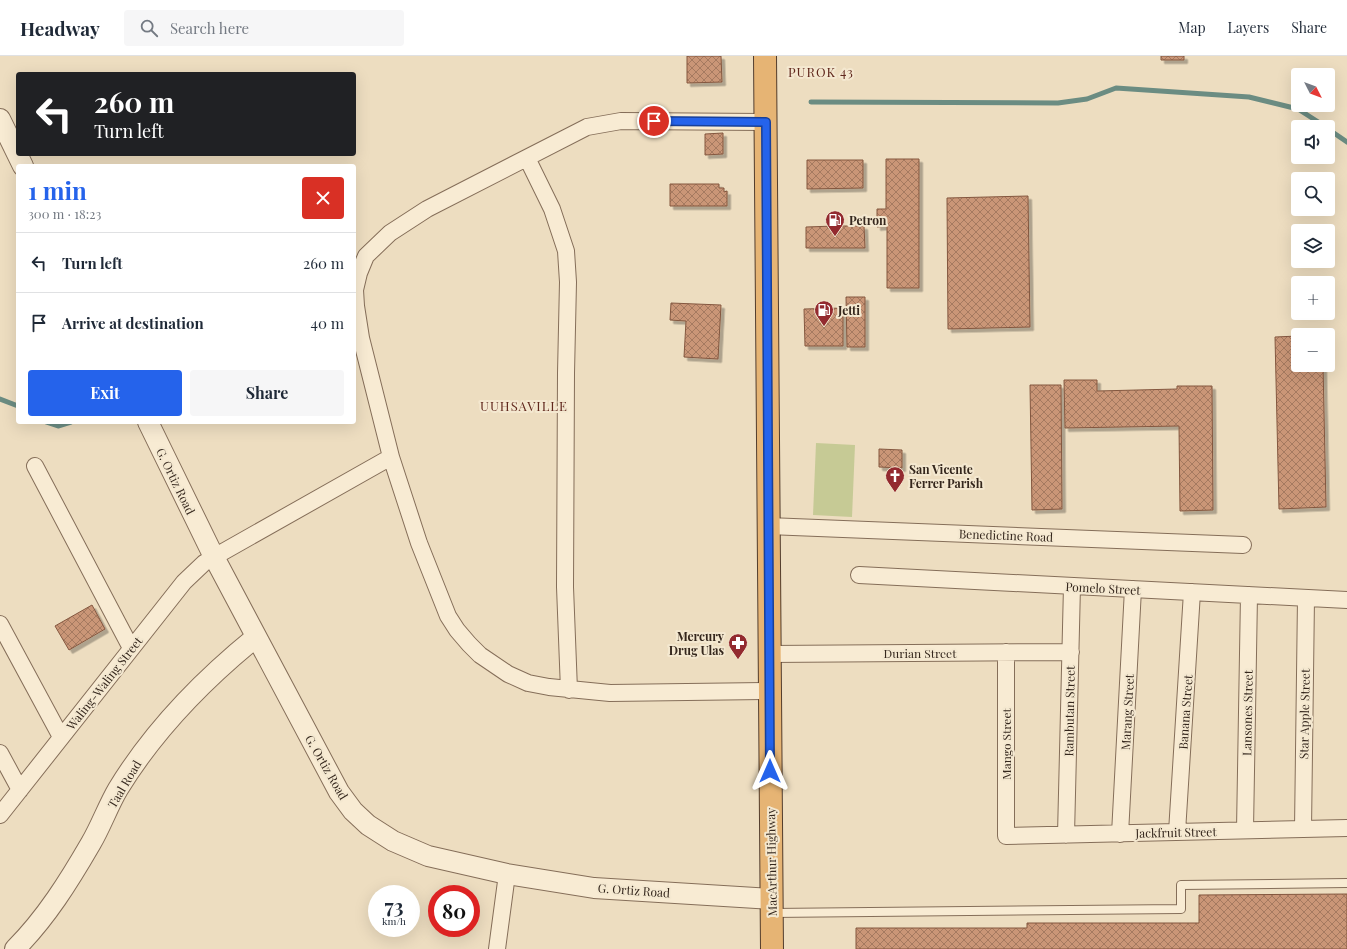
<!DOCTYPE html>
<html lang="en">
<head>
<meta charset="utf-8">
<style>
  body { margin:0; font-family:"Playfair Display",serif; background:#f6f6f7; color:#1f2937; height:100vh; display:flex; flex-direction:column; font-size:15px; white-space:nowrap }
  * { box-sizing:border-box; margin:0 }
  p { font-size:13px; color:#747a83 }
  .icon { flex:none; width:22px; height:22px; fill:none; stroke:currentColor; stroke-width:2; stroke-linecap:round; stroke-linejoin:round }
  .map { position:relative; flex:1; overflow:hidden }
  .side { position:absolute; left:16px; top:108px; width:340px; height:260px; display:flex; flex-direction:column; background:#fff; border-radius:4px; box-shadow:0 4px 16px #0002 }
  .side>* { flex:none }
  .banner { position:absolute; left:16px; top:16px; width:340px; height:84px; border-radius:4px; box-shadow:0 4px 16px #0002; background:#202124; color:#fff; overflow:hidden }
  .needle { width:26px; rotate:132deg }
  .fabs { position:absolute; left:1291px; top:12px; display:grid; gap:8px }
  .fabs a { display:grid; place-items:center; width:44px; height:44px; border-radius:4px; background:#fff; box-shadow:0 4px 16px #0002; font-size:20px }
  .speed { position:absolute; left:368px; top:829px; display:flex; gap:8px; font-size:20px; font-weight:700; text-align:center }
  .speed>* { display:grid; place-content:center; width:52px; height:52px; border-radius:50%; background:#fff; box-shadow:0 4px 16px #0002; line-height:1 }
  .speed small { font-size:10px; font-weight:400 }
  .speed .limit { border:6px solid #d22; background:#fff; color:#111 }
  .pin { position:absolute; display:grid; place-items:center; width:34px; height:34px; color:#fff; margin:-17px; border:2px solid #fff; border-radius:50%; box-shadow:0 1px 4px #0007 }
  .me { position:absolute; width:44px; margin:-22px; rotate:0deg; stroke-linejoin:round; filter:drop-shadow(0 0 3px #0008) }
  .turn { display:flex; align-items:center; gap:14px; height:84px; padding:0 12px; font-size:18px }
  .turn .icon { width:52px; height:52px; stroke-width:2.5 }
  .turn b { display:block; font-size:28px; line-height:34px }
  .round { display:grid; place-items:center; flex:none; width:42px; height:42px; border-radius:4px; background:#f6f6f7 }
  .summary { display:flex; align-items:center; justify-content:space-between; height:68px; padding:0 12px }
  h1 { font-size:24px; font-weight:700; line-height:30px; color:#2563eb }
  .primary-button { display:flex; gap:8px; margin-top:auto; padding:8px 12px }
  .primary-button a { flex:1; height:46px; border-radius:4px; background:#2563eb; color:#fff; font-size:16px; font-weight:700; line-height:46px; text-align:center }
  .primary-button a+a { background:#f6f6f7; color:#1f2937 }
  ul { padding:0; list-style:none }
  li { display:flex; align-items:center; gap:12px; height:60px; padding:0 12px; border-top:1px solid #e0e1e3 }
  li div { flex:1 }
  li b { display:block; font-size:15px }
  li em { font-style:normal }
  header { display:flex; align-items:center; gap:24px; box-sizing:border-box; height:56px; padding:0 20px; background:#fff; border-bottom:1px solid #e0e1e3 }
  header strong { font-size:19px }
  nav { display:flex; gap:22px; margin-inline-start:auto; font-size:14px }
  .search { width:280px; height:36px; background:#f6f6f7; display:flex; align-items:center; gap:10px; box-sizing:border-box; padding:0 14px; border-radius:4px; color:#747a83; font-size:15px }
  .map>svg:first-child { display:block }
</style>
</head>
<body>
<header>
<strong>Headway</strong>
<div class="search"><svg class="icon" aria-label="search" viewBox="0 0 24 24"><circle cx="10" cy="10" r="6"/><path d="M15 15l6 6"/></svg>Search here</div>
<nav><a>Map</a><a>Layers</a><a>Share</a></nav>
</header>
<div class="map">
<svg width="1347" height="893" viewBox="0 0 1347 893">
  <defs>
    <pattern id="building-cross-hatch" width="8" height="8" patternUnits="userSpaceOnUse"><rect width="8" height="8" fill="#ca9677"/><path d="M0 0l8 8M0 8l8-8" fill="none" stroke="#a57a61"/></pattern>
    <filter id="shadow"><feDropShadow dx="3.5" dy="3.5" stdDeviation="0" flood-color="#0004"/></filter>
  </defs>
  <rect width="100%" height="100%" fill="#edddc0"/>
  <!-- green -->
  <path fill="#c6ca95" d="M 816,387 L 855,389 L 852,461 L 813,459 Z"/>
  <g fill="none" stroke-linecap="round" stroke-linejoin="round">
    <!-- stream -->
    <path stroke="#6b8c82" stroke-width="5" d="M 811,46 L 1058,47 L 1087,43 L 1116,32 L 1249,41 L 1298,53 L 1326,71
      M 1328,73 L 1347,86
      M 0,343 L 18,350
      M 46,366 L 58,370 L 71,366"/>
  </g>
  <!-- building -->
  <path fill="url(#building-cross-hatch)" stroke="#84573f" filter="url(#shadow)" d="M 687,0 L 721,0 L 722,26 L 687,27 Z
    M 1161,0 L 1184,0 L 1184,4 L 1161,4 Z
    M 723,77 L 723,98 L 705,99 L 705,78 Z
    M 886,103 L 919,103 L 919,232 L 887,232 L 887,170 L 877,171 L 877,153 L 886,153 Z
    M 807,104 L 863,104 L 863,132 L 807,133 Z
    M 670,128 L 719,128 L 719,132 L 724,132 L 724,136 L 727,135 L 727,150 L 670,150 Z
    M 1028,140 L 1030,271 L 948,273 L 947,142 Z
    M 835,170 L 864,170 L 865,192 L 806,192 L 806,171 Z
    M 846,241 L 865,241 L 865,291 L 847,291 Z
    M 671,247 L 721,249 L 718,303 L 684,301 L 686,265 L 670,264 Z
    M 843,252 L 843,290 L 805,290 L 804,253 Z
    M 1298,280 L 1298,309 L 1323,309 L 1326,451 L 1279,453 L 1275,281 Z
    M 1064,324 L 1097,324 L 1097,335 L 1177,333 L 1177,330 L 1212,330 L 1213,454 L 1180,455 L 1179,370 L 1065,372 Z
    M 1030,329 L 1061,329 L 1062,453 L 1032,454 Z
    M 879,393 L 902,394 L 902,412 L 879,411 Z
    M 92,549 L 105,573 L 69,594 L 55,570 Z
    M 1347,838 L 1347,893 L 856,893 L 856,872 L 1027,872 L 1027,867 L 1199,867 L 1199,839 Z"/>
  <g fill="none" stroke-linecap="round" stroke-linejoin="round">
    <!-- service casing -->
    <g stroke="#856e59" stroke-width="10">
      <path id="service" d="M 772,857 L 1181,853 L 1181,829 L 1347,827"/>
    </g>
    <!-- minor casing -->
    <g stroke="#856e59" stroke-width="18">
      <path id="minor" d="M 766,66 L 621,65 L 587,71 L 427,153 L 390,177 L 366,200 L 359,217 L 355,234 L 356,250 L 361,282 L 391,401 L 419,487 L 448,560 L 457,574 L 469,588 L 480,599 L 508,618 L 528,627 L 549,631 L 610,637 L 770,635
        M 527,102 L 552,153 L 566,195 L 568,226 L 566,317 L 565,531 L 569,634
        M 35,410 L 131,592
        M 768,470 L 1243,489
        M 859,519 L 1347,544
        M 0,568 L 61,681
        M 1006,596 L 1006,780 L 1347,772
        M 769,598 L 1071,596
        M 0,697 L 20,734
        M 0,759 L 184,526 L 204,507 L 214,501 L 391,401
        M 1303,773 L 1306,542
        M 1245,774 L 1249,539
        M 1177,776 L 1192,536
        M 1120,778 L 1133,533
        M 1066,779 L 1072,530
        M 497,893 L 507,818"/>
    </g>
    <!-- tertiary casing -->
    <g stroke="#856e59" stroke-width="22">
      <path id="tertiary" d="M 0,63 L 23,110
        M 148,366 L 214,501 L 339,736 L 353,755 L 368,769 L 393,785 L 428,800 L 507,818 L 594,832 L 771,843
        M 15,893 C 46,862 69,825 91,787 C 101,770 108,750 118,733 C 154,674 203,624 256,581"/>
    </g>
    <!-- trunk casing -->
    <g stroke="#533d2d" stroke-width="24">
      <path id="trunk" d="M 765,0 L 772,893"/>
    </g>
    <!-- service -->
    <use href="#service" stroke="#f8ebd3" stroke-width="8"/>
    <!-- minor -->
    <use href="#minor" stroke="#f8ebd3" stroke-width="16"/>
    <!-- tertiary -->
    <use href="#tertiary" stroke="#f8ebd3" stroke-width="20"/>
    <!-- trunk -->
    <use href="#trunk" stroke="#e6b474" stroke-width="22"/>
  </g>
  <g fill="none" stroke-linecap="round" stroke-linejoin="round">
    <!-- route casing -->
    <g stroke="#184099" stroke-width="10">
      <path id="route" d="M 654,65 L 766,66 L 770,715"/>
    </g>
    <!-- route -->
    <use href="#route" stroke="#2563eb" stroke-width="7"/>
  </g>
  <!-- icons -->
  <defs>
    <g id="fuel-pin" transform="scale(1)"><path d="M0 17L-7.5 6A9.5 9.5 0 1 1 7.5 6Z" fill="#932a2f" stroke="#f4e8d0"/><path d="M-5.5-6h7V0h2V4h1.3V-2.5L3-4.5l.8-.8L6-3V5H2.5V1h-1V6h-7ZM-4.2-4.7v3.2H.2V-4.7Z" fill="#fff"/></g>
    <g id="church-pin" transform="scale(1)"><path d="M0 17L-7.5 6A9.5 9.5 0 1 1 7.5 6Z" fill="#932a2f" stroke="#f4e8d0"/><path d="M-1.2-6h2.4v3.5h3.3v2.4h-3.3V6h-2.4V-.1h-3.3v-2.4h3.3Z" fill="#fff"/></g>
    <g id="pharmacy-pin" transform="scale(1)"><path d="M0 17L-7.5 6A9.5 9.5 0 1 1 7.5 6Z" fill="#932a2f" stroke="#f4e8d0"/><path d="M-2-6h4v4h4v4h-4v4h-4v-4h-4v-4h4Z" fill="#fff"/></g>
  </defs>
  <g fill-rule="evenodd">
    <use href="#fuel-pin" x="835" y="164"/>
    <use href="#fuel-pin" x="824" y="254"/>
    <use href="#church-pin" x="895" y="420"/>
    <use href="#pharmacy-pin" x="738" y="587"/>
  </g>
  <g text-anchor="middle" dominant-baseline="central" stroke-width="4" stroke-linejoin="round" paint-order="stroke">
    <!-- poi labels -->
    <g font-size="12" font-weight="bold" fill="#35271d" stroke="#f4e8d0" text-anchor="start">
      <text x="849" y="164">Petron</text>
      <text x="838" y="254">Jetti</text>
      <text x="909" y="413">San Vicente<tspan x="909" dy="14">Ferrer Parish</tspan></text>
      <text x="724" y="580" text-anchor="end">Mercury<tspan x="724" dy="14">Drug Ulas</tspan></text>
    </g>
    <!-- street labels -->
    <g font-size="12" fill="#35271d" stroke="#f4e8d0">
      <text transform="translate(176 425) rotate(64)">G. Ortiz Road</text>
      <text transform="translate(1006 479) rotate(2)">Benedictine Road</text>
      <text transform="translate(1103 532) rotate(3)">Pomelo Street</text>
      <text x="920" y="597">Durian Street</text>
      <text transform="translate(104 627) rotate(-52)">Waling-Waling Street</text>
      <text transform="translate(1069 655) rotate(-89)">Rambutan Street</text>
      <text transform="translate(1127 656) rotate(-87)">Marang Street</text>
      <text transform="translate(1185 656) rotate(-86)">Banana Street</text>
      <text transform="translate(1247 657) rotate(-89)">Lansones Street</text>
      <text transform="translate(1304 658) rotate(-89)">Star Apple Street</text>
      <text transform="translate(1006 688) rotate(-90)">Mango Street</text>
      <text transform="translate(327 711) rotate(60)">G. Ortiz Road</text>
      <text transform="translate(124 728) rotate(-59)">Taal Road</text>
      <text transform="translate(1176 776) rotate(-1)">Jackfruit Street</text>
      <text transform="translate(771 806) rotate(-91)">MacArthur Highway</text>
      <text transform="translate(634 834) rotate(4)">G. Ortiz Road</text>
    </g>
    <!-- neighbourhood labels -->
    <g font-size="13" letter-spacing="1" fill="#61281d" stroke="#f4e8d0">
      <text x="821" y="15">PUROK 43</text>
      <text x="524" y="349">UUHSAVILLE</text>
    </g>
  </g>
</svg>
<div class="fabs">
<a><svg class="needle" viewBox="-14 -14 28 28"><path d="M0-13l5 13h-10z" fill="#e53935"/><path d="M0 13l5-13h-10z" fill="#747a83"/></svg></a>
<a><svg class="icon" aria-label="sound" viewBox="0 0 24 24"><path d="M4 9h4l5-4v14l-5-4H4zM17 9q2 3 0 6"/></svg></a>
<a><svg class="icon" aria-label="search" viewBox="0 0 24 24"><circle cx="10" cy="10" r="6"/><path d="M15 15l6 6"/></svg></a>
<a><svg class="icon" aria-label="layers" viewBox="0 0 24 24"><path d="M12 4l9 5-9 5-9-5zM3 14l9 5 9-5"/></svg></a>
<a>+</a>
<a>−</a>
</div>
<div class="speed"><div>73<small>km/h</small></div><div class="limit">80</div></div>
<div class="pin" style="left:654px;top:65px;background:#d93025"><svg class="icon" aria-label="arrive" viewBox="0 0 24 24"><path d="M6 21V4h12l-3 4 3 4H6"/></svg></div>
<svg class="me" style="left:770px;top:715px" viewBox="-20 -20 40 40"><path d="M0-17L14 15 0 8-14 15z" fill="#2563eb" stroke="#fff" stroke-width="4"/></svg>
<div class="banner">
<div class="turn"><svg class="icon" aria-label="left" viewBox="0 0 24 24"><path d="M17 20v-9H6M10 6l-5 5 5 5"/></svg><div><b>260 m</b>Turn left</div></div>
</div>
<section class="side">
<div class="summary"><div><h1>1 min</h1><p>300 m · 18:23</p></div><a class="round" style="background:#d93025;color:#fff"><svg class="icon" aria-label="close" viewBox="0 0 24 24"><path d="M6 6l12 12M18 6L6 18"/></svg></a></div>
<ul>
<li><svg class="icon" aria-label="left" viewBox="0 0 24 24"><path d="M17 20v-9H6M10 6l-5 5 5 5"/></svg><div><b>Turn left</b></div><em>260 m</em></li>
<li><svg class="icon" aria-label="arrive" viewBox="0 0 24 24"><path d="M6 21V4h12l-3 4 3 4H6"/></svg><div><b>Arrive at destination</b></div><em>40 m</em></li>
</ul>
<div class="primary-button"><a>Exit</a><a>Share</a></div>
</section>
</div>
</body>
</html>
